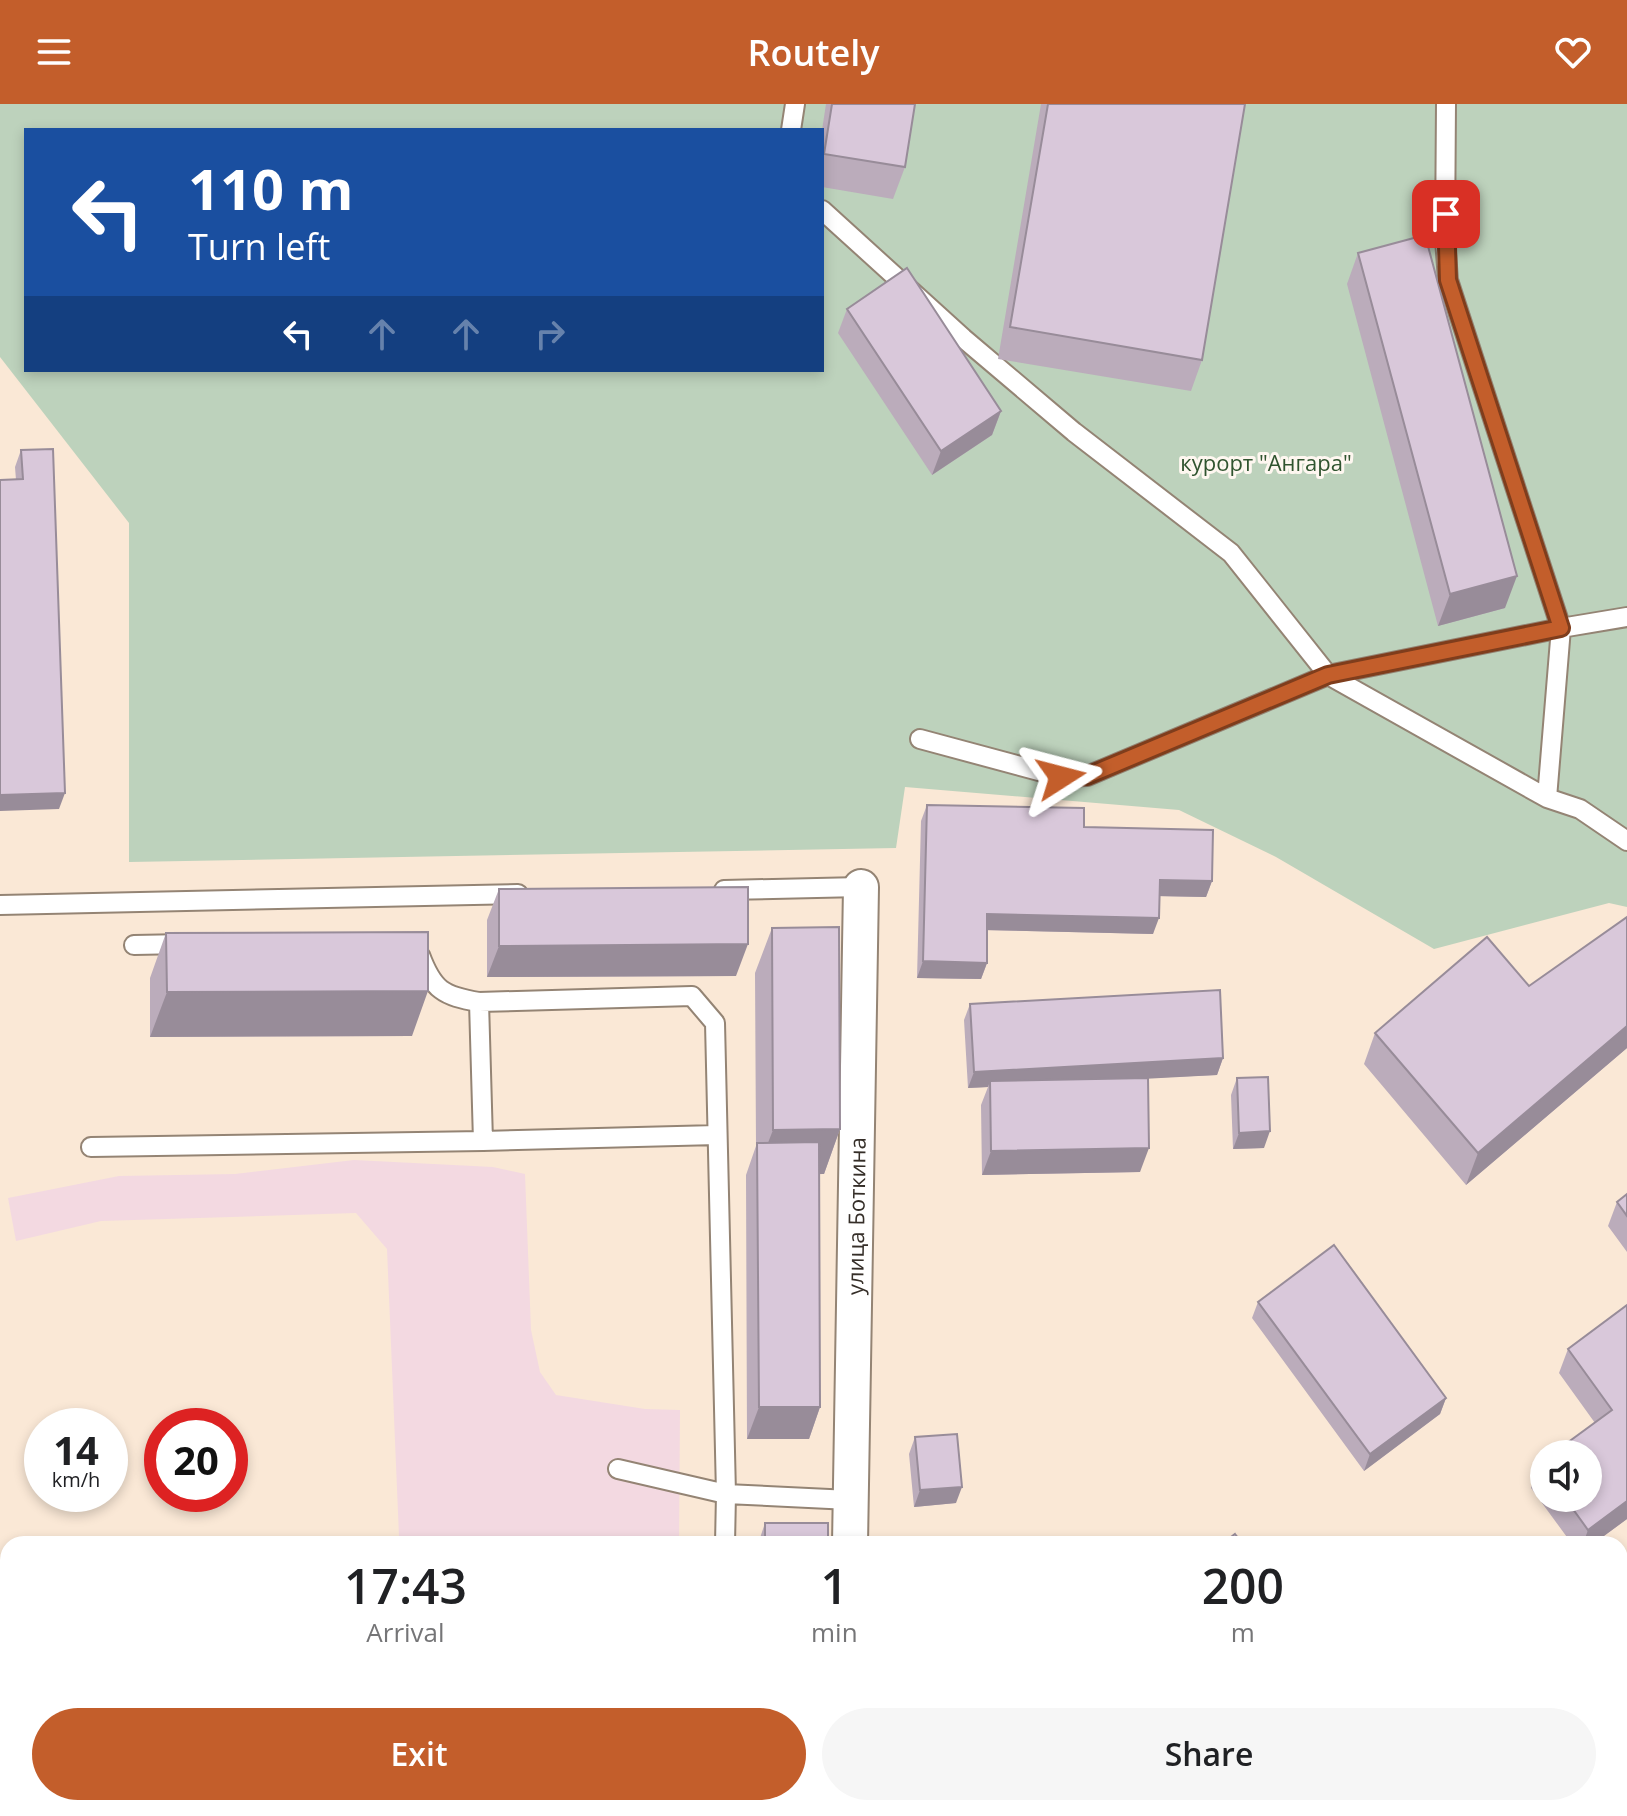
<!DOCTYPE html>
<html lang="en">
<head>
<meta charset="utf-8">
<style>
  body { margin:0; font-family:"Open Sans",sans-serif; background:#f6f6f6; color:#202124; height:100vh; display:flex; flex-direction:column; font-size:30px; white-space:nowrap }
  * { box-sizing:border-box; margin:0 }
  p { font-size:26px; color:#757577 }
  .icon { flex:none; width:44px; height:44px; fill:none; stroke:currentColor; stroke-width:2; stroke-linecap:round; stroke-linejoin:round }
  .map { position:relative; flex:1; overflow:hidden }
  .details { position:absolute; left:0px; top:1432px; width:1628px; height:280px; display:flex; flex-direction:column; background:#fff; border-radius:24px 24px 0 0; box-shadow:0 4px 12px #0003 }
  .details>* { flex:none }
  .hud { position:absolute; left:24px; top:24px; width:800px; height:244px; border-radius:0px; box-shadow:0 4px 12px #0003; background:#1a4fa0; color:#fff; overflow:hidden }
  .tools { position:absolute; left:1530px; top:1336px; display:grid; gap:16px }
  .tools a { display:grid; place-items:center; width:72px; height:72px; border-radius:50%; background:#fff; box-shadow:0 4px 12px #0003; font-size:40px }
  .speed { position:absolute; left:24px; top:1304px; display:flex; gap:16px; font-size:40px; font-weight:700; text-align:center }
  .speed>* { display:grid; place-content:center; width:104px; height:104px; border-radius:50%; background:#fff; box-shadow:0 4px 12px #0003; line-height:1 }
  .speed small { font-size:20px; font-weight:400 }
  .speed .limit { border:12px solid #d22; background:#fff; color:#111 }
  .pin { position:absolute; display:grid; place-items:center; width:68px; height:68px; color:#fff; margin:-34px; border-radius:16px; box-shadow:0 4px 12px #0006 }
  .me { position:absolute; width:88px; margin:-44px; rotate:81deg; stroke-linejoin:round; filter:drop-shadow(0 0 6px #0008) }
  .turn { display:flex; align-items:center; gap:28px; height:168px; padding:0 32px; font-size:36px }
  .turn .icon { width:104px; height:104px; stroke-width:2.5 }
  .turn b { display:block; font-size:56px; line-height:68px }
  .lanes { display:flex; align-items:center; height:76px; padding:0 32px; background:#0003; justify-content:center; gap:40px; direction:ltr }
  .lanes .off { opacity:.35 }
  .eta { display:flex; justify-content:space-evenly; align-items:center; height:136px; text-align:center }
  .eta b { font-size:48px; font-weight:600; line-height:56px }
  .cta { display:flex; gap:16px; margin-top:auto; padding:16px 32px }
  .cta a { flex:1; height:92px; border-radius:48px; background:#c35e2b; color:#fff; font-size:32px; font-weight:600; line-height:92px; text-align:center }
  .cta a+a { background:#f6f6f6; color:#202124 }
  header { display:flex; justify-content:space-between; align-items:center; height:104px; padding:0 32px; background:#c35e2b; color:#fff; font-size:36px; font-weight:600 }
  .map>svg:first-child { display:block }
</style>
</head>
<body>
<header><svg class="icon" aria-label="menu" viewBox="0 0 24 24"><path d="M4 6h16M4 12h16M4 18h16"/></svg>Routely<svg class="icon" aria-label="heart" viewBox="0 0 24 24"><path d="M12 20l-8-8c-3-5 5-10 8-4 3-6 11-1 8 4z"/></svg></header>
<div class="map">
<svg width="1627" height="1712" viewBox="0 0 1627 1712">
  <rect width="100%" height="100%" fill="#fae8d6"/>
  <!-- industrial -->
  <path fill="#f3d9e1" d="M 354,1056 L 493,1063 L 525,1070 L 531,1226 L 540,1268 L 556,1291 L 645,1305 L 680,1306 L 679,1440 L 405,1440 L 399,1432 L 387,1145 L 356,1109 L 101,1117 L 16,1137 L 8,1094 L 119,1072 L 235,1070 Z"/>
  <!-- green -->
  <path fill="#bdd2bc" fill-rule="evenodd" d="M 0,0 L 1627,0 L 1627,803 L 1609,799 L 1434,845 L 1276,753 L 1179,706 L 905,683 L 896,744 L 129,758 L 129,419 L 0,253 ZM 26,26 L 822,26 L 822,266 L 26,266 Z"/>
  <g fill="none" stroke-linecap="round" stroke-linejoin="round">
    <!-- lane casing -->
    <g stroke="#948474" stroke-width="22">
      <path id="lane" d="M 1446,0 L 1445,135 L 1448,176 L 1561,524 L 1627,513
        M 791,26 L 795,0
        M 822,106 L 963,234 L 1074,328 L 1231,449 L 1328,571 L 1087,672 L 1061,673 L 920,635
        M 1547,694 L 1561,524 L 1328,571 L 1547,694 L 1580,705 L 1627,737
        M 724,786 L 861,783
        M 0,801 L 518,790
        M 134,841 L 185,840
        M 420,851 C 433,886 443,892 479,898 L 692,892 L 715,919 L 726,1390 L 618,1365
        M 479,898 L 483,1037 L 717,1031
        M 91,1043 L 483,1037
        M 725,1440 L 726,1390 L 850,1396
        M 0,1637 L 8,1637
        M 405,1704 L 405,1712
        M 519,1704 L 519,1712
        M 721,1712 L 722,1704"/>
    </g>
    <!-- street casing -->
    <g stroke="#948474" stroke-width="38">
      <g id="street">
        <path id="s1" d="M 850,1440 L 861,783"/>
        <path d="M 849,1712 L 849,1704"/>
      </g>
    </g>
    <!-- lane -->
    <use href="#lane" stroke="#fff" stroke-width="18"/>
    <!-- street -->
    <use href="#street" stroke="#fff" stroke-width="34"/>
  </g>
  <!-- wall -->
  <path fill="#bbacbb" d="M 826,0 L 915,0 L 905,63 L 893,95 L 822,83 L 822,26 Z
    M 1041,0 L 1245,0 L 1202,256 L 1191,287 L 998,255 Z
    M 1358,149 L 1505,504 L 1438,522 L 1347,180 Z
    M 847,205 L 1001,307 L 992,331 L 932,371 L 838,229 Z
    M 21,346 L 59,705 L 16,376 L 15,363 Z
    M 927,701 L 1084,723 L 1212,777 L 1206,793 L 1159,792 L 1153,830 L 987,826 L 987,859 L 981,875 L 917,874 L 921,717 Z
    M 499,785 L 736,872 L 487,873 L 487,816 Z
    M 1627,813 L 1627,944 L 1466,1081 L 1364,960 L 1375,929 L 1529,882 Z
    M 772,824 L 840,1025 L 824,1070 L 819,1070 L 820,1303 L 809,1335 L 747,1335 L 746,1071 L 756,1042 L 755,869 Z
    M 166,829 L 412,932 L 150,933 L 150,874 Z
    M 970,900 L 1223,954 L 1217,971 L 1148,974 L 1140,1068 L 982,1071 L 981,1001 L 988,983 L 968,984 L 964,916 Z
    M 1237,974 L 1264,1044 L 1233,1045 L 1231,991 Z
    M 1627,1090 L 1627,1148 L 1608,1122 L 1617,1098 Z
    M 1258,1198 L 1446,1294 L 1440,1310 L 1364,1367 L 1252,1214 Z
    M 1627,1201 L 1627,1415 L 1593,1440 L 1572,1440 L 1531,1384 L 1539,1359 L 1544,1356 L 1544,1394 L 1588,1394 L 1595,1319 L 1559,1269 L 1568,1245 Z
    M 915,1333 L 956,1399 L 914,1403 L 909,1350 Z
    M 765,1419 L 828,1440 L 758,1440 Z
    M 1620,1526 L 1627,1536 L 1627,1692 L 1620,1682 Z
    M 432,1704 L 511,1704 L 511,1712 L 432,1712 Z
    M 755,1704 L 823,1704 L 820,1712 L 755,1712 Z
    M 1228,1704 L 1353,1704 L 1354,1706 L 1441,1712 L 1234,1712 Z"/>
  <!-- shaded-wall -->
  <path fill="#988c99" d="M 1001,307 L 992,331 L 932,371 L 941,347 Z
    M 1517,472 L 1505,504 L 1438,522 L 1450,490 Z
    M 65,689 L 59,705 L 0,707 L 0,691 Z
    M 1160,776 L 1212,777 L 1206,793 L 1154,792 Z
    M 987,810 L 1159,814 L 1153,830 L 981,826 Z
    M 748,840 L 736,872 L 487,873 L 499,842 Z
    M 923,857 L 987,859 L 981,875 L 917,874 Z
    M 428,887 L 412,932 L 150,933 L 167,888 Z
    M 1627,922 L 1627,944 L 1466,1081 L 1478,1049 Z
    M 1223,954 L 1217,971 L 990,983 L 990,977 L 988,983 L 968,984 L 974,968 Z
    M 840,1025 L 824,1070 L 757,1071 L 757,1067 L 773,1026 Z
    M 1270,1027 L 1264,1044 L 1233,1045 L 1239,1029 Z
    M 1149,1044 L 1140,1068 L 982,1071 L 991,1047 Z
    M 1446,1294 L 1440,1310 L 1364,1367 L 1370,1350 Z
    M 759,1303 L 820,1303 L 809,1335 L 747,1335 Z
    M 962,1383 L 956,1399 L 914,1403 L 920,1386 Z
    M 1627,1397 L 1627,1415 L 1593,1440 L 1583,1440 L 1588,1426 Z
    M 0,1584 L 8,1584 L 8,1615 L 0,1615 Z
    M 761,1704 L 823,1704 L 820,1712 L 758,1712 Z"/>
  <!-- building -->
  <path fill="#d9c8da" stroke="#988c99" stroke-width="2" d="M 832,0 L 915,0 L 905,63 L 824,50 Z
    M 1048,0 L 1245,0 L 1202,256 L 1010,223 Z
    M 1425,131 L 1517,472 L 1450,490 L 1358,149 Z
    M 907,164 L 1001,307 L 941,347 L 847,205 Z
    M 53,345 L 65,689 L 0,691 L 0,376 L 23,375 L 21,346 Z
    M 927,701 L 1084,704 L 1084,723 L 1213,726 L 1212,777 L 1160,776 L 1159,814 L 987,810 L 987,859 L 923,857 Z
    M 748,783 L 748,840 L 499,842 L 499,785 Z
    M 1627,813 L 1627,922 L 1478,1049 L 1375,929 L 1487,833 L 1529,882 Z
    M 839,823 L 840,1025 L 773,1026 L 772,824 Z
    M 428,828 L 428,887 L 167,888 L 166,829 Z
    M 1220,886 L 1223,954 L 974,968 L 970,900 Z
    M 1268,973 L 1270,1027 L 1239,1029 L 1237,974 Z
    M 1148,974 L 1149,1044 L 991,1047 L 990,977 Z
    M 819,1038 L 820,1303 L 759,1303 L 757,1039 Z
    M 1627,1090 L 1627,1112 L 1617,1098 Z
    M 1334,1141 L 1446,1294 L 1370,1350 L 1258,1198 Z
    M 1627,1201 L 1627,1397 L 1588,1426 L 1565,1394 L 1588,1394 L 1588,1350 L 1552,1350 L 1612,1306 L 1568,1245 Z
    M 957,1330 L 962,1383 L 920,1386 L 915,1333 Z
    M 1544,1356 L 1544,1365 L 1539,1359 Z
    M 765,1419 L 828,1419 L 828,1440 L 765,1440 Z
    M 1235,1430 L 1243,1440 L 1222,1440 Z
    M 0,1519 L 8,1519 L 8,1584 L 0,1584 Z
    M 1620,1526 L 1627,1536 L 1627,1667 L 1620,1658 Z
    M 448,1704 L 511,1704 L 511,1712 L 448,1712 Z
    M 1263,1704 L 1353,1704 L 1354,1706 L 1357,1704 L 1435,1704 L 1441,1712 L 1269,1712 Z"/>
  <g fill="none" stroke-linecap="round" stroke-linejoin="round">
    <!-- route casing -->
    <g stroke="#7f3d1c" stroke-width="20">
      <path id="route" d="M 1061,673 L 1087,672 L 1328,571 L 1561,524 L 1448,176 L 1446,110"/>
    </g>
    <!-- route -->
    <use href="#route" stroke="#c35e2b" stroke-width="14"/>
  </g>
  <g text-anchor="middle" dominant-baseline="central" stroke-width="6" stroke-linejoin="round" paint-order="stroke">
    <!-- park labels -->
    <g font-size="22" fill="#30542f" stroke="#fef7f0">
      <text x="1266" y="358">курорт "Ангара"</text>
    </g>
    <!-- street labels -->
    <g font-size="22" fill="#352e28" stroke="#fef7f0">
      <text stroke="none"><textPath href="#s1" startOffset="328">улица Боткина</textPath></text>
    </g>
  </g>
</svg>
<div class="tools">
<a><svg class="icon" aria-label="sound" viewBox="0 0 24 24"><path d="M4 9h4l5-4v14l-5-4H4zM17 9q2 3 0 6"/></svg></a>
</div>
<div class="speed"><div>14<small>km/h</small></div><div class="limit">20</div></div>
<div class="pin" style="left:1446px;top:110px;background:#d93025"><svg class="icon" aria-label="arrive" viewBox="0 0 24 24"><path d="M6 21V4h12l-3 4 3 4H6"/></svg></div>
<svg class="me" style="left:1061px;top:673px" viewBox="-20 -20 40 40"><path d="M0-17L14 15 0 8-14 15z" fill="#c35e2b" stroke="#fff" stroke-width="4"/></svg>
<div class="hud">
<div class="turn"><svg class="icon" aria-label="left" viewBox="0 0 24 24"><path d="M17 20v-9H6M10 6l-5 5 5 5"/></svg><div><b>110 m</b>Turn left</div></div>
<div class="lanes"><svg class="icon" aria-label="left" viewBox="0 0 24 24"><path d="M17 20v-9H6M10 6l-5 5 5 5"/></svg><svg class="icon off" aria-label="ahead" viewBox="0 0 24 24"><path d="M12 20V5M6 11l6-6 6 6"/></svg><svg class="icon off" aria-label="ahead" viewBox="0 0 24 24"><path d="M12 20V5M6 11l6-6 6 6"/></svg><svg class="icon off" aria-label="right" viewBox="0 0 24 24"><path d="M7 20v-9h11M14 6l5 5-5 5"/></svg></div>
</div>
<section class="details">
<div class="eta">
<div><b>17:43</b><p>Arrival</p></div>
<div><b>1</b><p>min</p></div>
<div><b>200</b><p>m</p></div>
</div>
<div class="cta"><a>Exit</a><a>Share</a></div>
</section>
</div>
</body>
</html>
